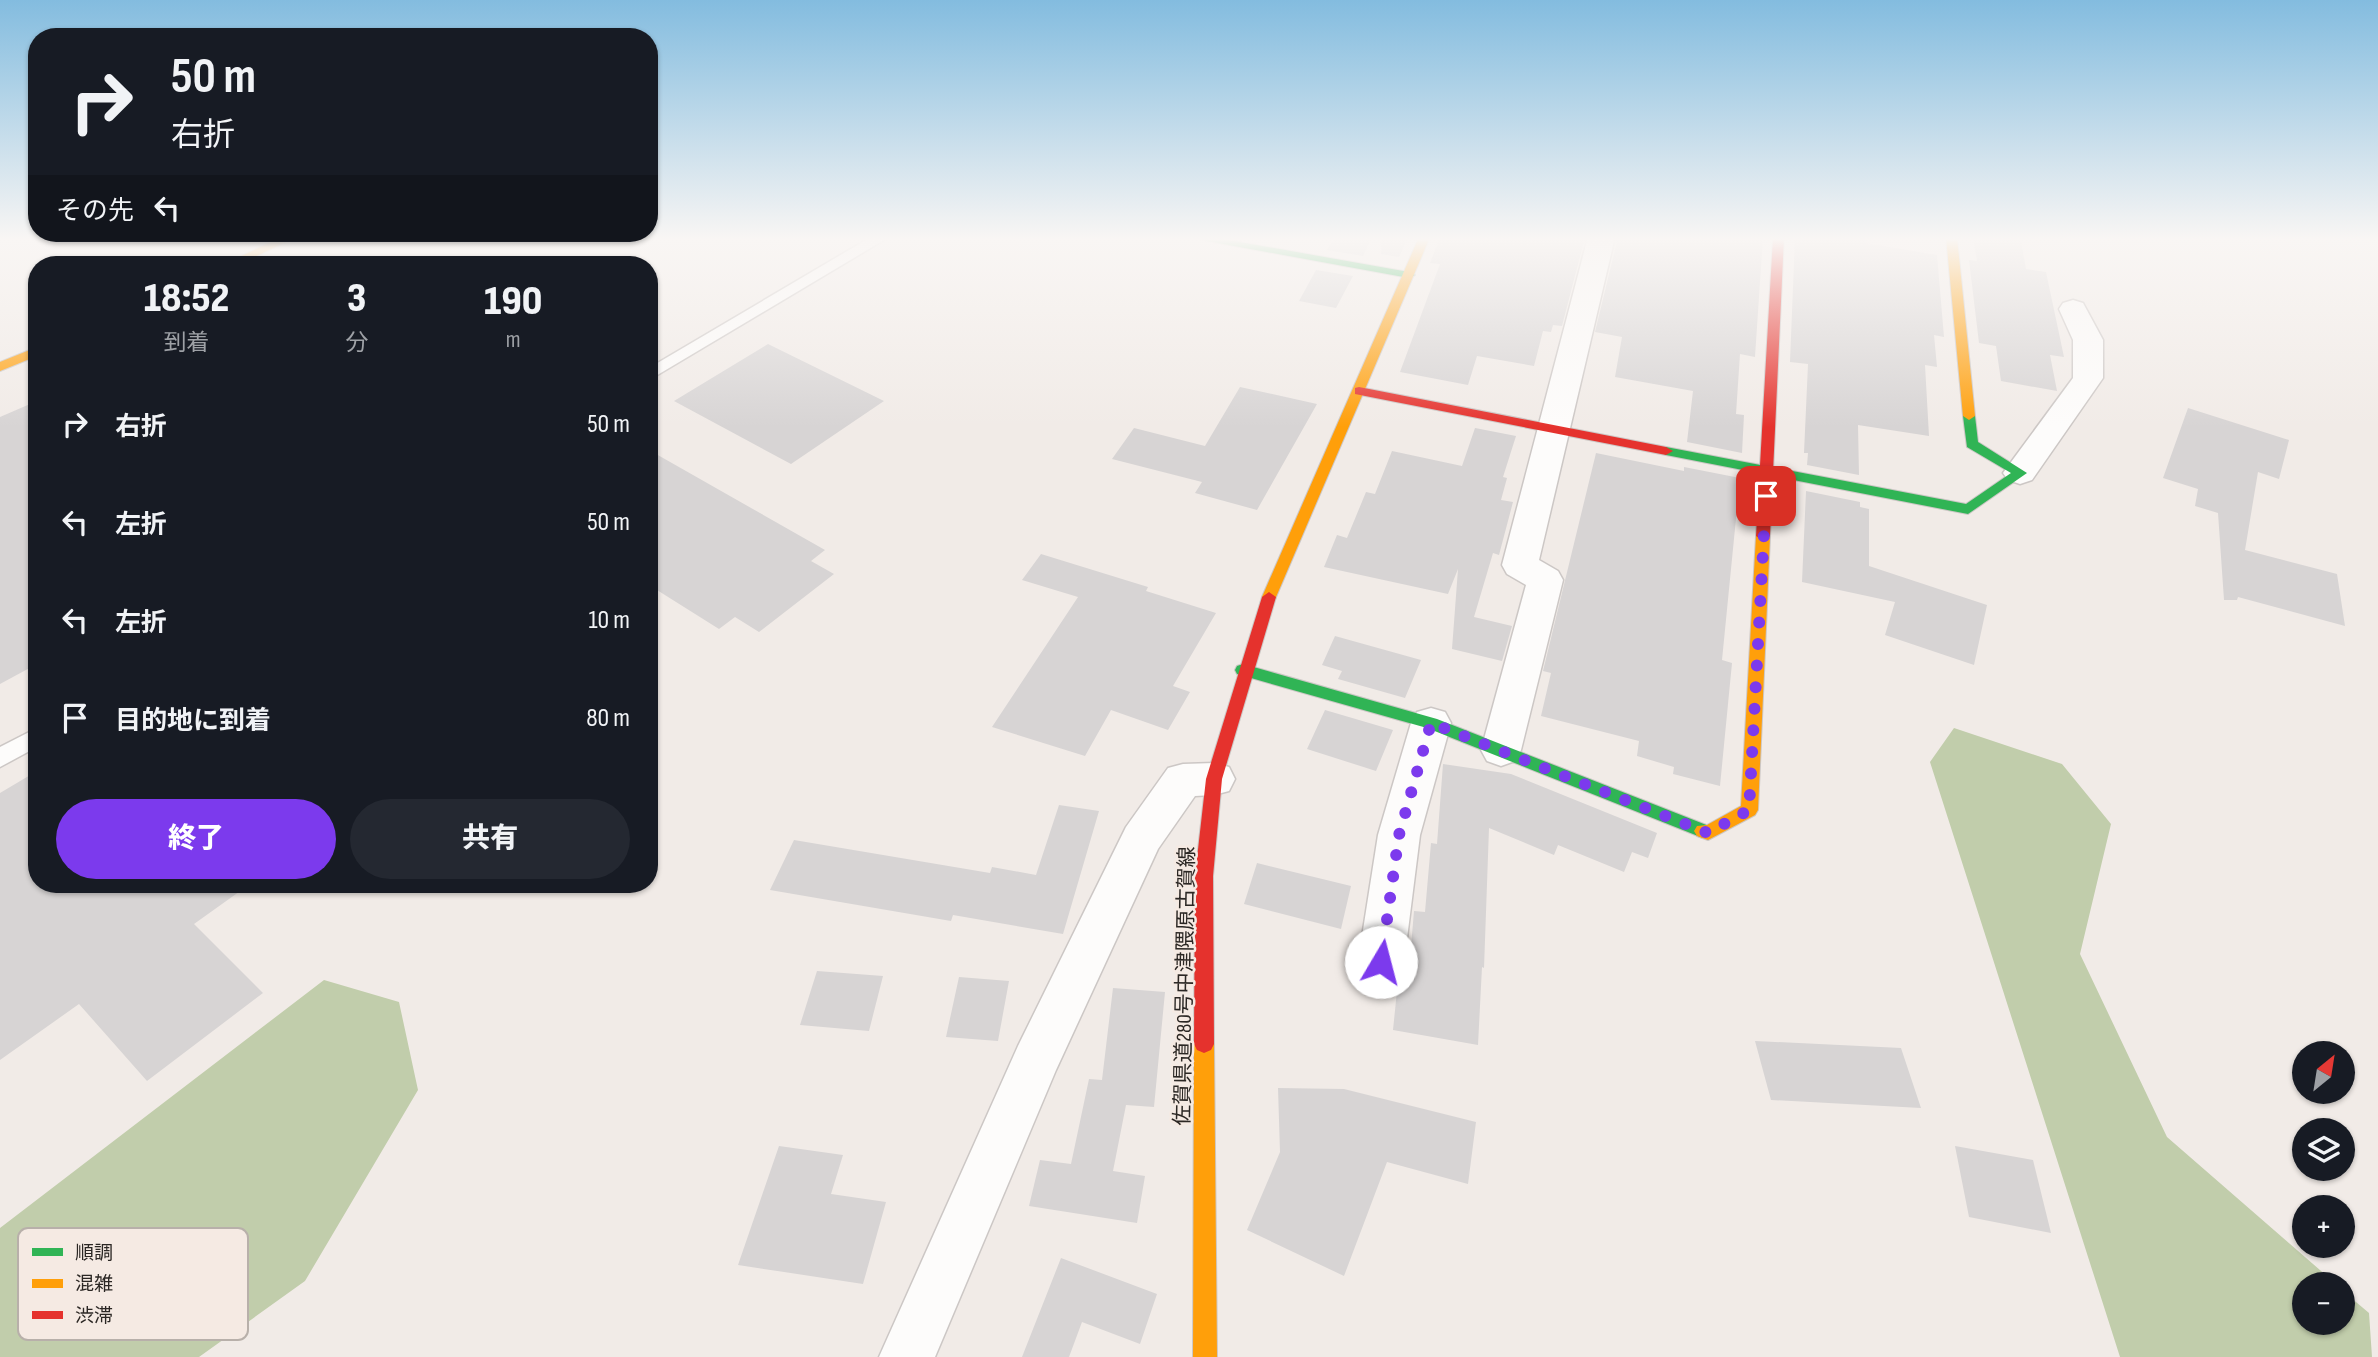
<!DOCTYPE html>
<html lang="ja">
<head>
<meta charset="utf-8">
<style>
  body { margin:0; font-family:"Sofia Sans Condensed","Noto Sans JP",sans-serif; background:#242831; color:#f1f3f6; height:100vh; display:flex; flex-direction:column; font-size:26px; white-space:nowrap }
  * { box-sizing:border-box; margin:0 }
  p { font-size:23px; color:#9ea1a6 }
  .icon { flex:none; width:38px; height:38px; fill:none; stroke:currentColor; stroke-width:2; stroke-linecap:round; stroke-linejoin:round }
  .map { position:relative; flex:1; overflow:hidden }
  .sheet { position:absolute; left:28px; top:256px; width:630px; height:637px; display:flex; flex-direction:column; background:#171b24; border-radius:28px; box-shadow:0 2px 5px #0004 }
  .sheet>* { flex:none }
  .hud { position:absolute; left:28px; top:28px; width:630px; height:214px; border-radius:28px; box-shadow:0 2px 5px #0004; background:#171b24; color:#f1f3f6; overflow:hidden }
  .needle { width:46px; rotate:30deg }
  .tools { position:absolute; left:2292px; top:1041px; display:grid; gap:14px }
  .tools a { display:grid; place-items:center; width:63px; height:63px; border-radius:50%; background:#171b24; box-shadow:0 2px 5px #0004; font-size:35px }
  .pin { position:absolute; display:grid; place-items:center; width:60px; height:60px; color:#fff; margin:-30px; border-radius:14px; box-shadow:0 4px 10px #0006 }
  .me { position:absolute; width:77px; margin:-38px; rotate:8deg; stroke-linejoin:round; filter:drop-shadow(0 0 5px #0008) }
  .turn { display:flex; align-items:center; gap:24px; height:147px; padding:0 28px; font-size:32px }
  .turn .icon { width:91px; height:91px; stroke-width:2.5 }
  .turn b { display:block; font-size:49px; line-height:60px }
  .then { display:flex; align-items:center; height:66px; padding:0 28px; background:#0003; gap:14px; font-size:26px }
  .eta { display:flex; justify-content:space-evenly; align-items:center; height:119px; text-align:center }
  .eta b { font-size:42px; font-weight:800; line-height:49px }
  .button { display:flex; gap:14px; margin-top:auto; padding:14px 28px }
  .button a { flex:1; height:80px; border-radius:42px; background:#7c3aed; color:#fff; font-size:28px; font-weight:800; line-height:80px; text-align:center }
  .button a+a { background:#242831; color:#f1f3f6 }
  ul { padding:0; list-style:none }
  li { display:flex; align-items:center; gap:21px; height:98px; padding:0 28px }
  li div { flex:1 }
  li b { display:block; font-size:26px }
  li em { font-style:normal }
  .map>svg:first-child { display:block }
</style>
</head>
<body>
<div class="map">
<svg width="2378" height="1357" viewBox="0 0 2378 1357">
  <rect width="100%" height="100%" fill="#f1ebe7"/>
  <!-- forest -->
  <path fill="#c1cdab" d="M 1954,728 L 2062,764 L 2111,824 L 2080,954 L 2167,1137 L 2336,1284 L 2305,1284 L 2305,1323 L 2343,1323 L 2343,1291 L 2369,1313 L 2372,1357 L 2120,1357 L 1930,762 Z
    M 324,980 L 399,1002 L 418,1090 L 305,1281 L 199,1357 L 0,1357 L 0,1228 Z"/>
  <!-- building -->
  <path fill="#d7d4d4" d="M 1334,237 L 1372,237 L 1363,256 L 1327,250 Z
    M 1382,237 L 1408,237 L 1399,257 L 1381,254 Z
    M 1440,237 L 1585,237 L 1562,326 L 1553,325 L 1551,332 L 1543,331 L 1534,366 L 1477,356 L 1468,385 L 1400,372 L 1440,264 L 1430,263 Z
    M 1618,237 L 1763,237 L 1755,357 L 1740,354 L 1736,414 L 1744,415 L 1742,453 L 1687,442 L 1693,391 L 1615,377 L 1622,337 L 1595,332 Z
    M 1795,237 L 1865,237 L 1865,243 L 1937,255 L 1944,337 L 1934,335 L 1937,367 L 1925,365 L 1929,436 L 1858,425 L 1859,475 L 1807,465 L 1808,453 L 1804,453 L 1808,364 L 1790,362 Z
    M 1973,237 L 2020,237 L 2026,269 L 2046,272 L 2064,357 L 2050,355 L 2057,391 L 2001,381 L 1996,346 L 1979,343 L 1969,260 L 1977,261 Z
    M 1316,270 L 1353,276 L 1336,308 L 1299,301 Z
    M 768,344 L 884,401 L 791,464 L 674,401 Z
    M 1240,387 L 1317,404 L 1257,510 L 1195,493 L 1202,482 L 1112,459 L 1134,428 L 1205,446 Z
    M 37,401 L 37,664 L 0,684 L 0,417 Z
    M 2188,408 L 2289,440 L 2279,479 L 2258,472 L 2245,550 L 2337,574 L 2345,626 L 2238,597 L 2237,600 L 2224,600 L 2218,513 L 2195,506 L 2198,489 L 2163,478 Z
    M 1475,428 L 1516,436 L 1503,477 L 1507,478 L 1501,500 L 1513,502 L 1499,555 L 1493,553 L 1474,617 L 1512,626 L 1502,661 L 1452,649 L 1458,569 L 1448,594 L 1324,567 L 1337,535 L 1347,538 L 1366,492 L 1375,494 L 1392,451 L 1462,466 Z
    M 649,450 L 825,550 L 811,561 L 834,574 L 759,632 L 735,617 L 719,629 L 649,585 Z
    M 1596,453 L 1684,471 L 1684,467 L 1740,478 L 1722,660 L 1732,663 L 1720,786 L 1673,774 L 1674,767 L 1637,756 L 1639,741 L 1541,716 L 1551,673 L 1543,671 Z
    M 1806,491 L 1860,502 L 1860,507 L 1869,509 L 1869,566 L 1987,605 L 1974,665 L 1885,635 L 1895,602 L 1802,582 Z
    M 1041,554 L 1148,587 L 1146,591 L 1216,613 L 1173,686 L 1190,692 L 1168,730 L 1111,710 L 1085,756 L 992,727 L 1078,597 L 1022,580 Z
    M 1335,636 L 1421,660 L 1405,698 L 1338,679 L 1342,671 L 1322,665 Z
    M 1325,710 L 1393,730 L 1376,771 L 1307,749 Z
    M 1443,764 L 1511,774 L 1657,833 L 1648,858 L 1632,852 L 1624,872 L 1558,845 L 1554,855 L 1489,828 L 1484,968 L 1482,967 L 1478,1045 L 1393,1030 L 1398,981 L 1408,982 L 1414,911 L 1425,912 L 1431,843 L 1437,844 Z
    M 37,771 L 37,884 L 250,884 L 194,924 L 263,993 L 147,1081 L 79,1004 L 0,1060 L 0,793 Z
    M 1059,805 L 1099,811 L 1063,934 L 953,915 L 951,921 L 770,890 L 794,840 L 990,873 L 992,867 L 1036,875 Z
    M 1257,863 L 1351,886 L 1341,929 L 1244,904 Z
    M 817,971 L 883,976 L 869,1031 L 800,1025 Z
    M 959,977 L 1009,981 L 998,1041 L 946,1037 Z
    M 1113,988 L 1165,992 L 1154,1107 L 1126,1105 L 1113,1171 L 1145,1176 L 1137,1223 L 1029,1206 L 1040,1160 L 1071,1164 L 1089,1079 L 1102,1080 Z
    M 1755,1041 L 1901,1048 L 1921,1108 L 1771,1100 Z
    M 1278,1088 L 1344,1089 L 1476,1122 L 1468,1184 L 1387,1162 L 1344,1276 L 1247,1230 L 1280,1152 Z
    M 779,1146 L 843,1155 L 831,1194 L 886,1202 L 863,1284 L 738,1265 Z
    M 1955,1146 L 2033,1160 L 2051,1233 L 1969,1217 Z
    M 1061,1258 L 1157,1294 L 1140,1344 L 1082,1322 L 1069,1357 L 1022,1357 Z"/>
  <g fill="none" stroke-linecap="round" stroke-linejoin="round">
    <!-- lane casing -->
    <g stroke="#ccc7c5" stroke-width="3">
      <path id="lane" d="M 871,237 L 889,237 L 649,380 L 649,368 Z
        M 37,728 L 37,747 L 0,767 L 0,747 Z"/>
    </g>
    <!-- street casing -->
    <g stroke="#ccc7c5" stroke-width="3">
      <path id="street" d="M 1588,237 L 1615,237 L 1539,560 L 1558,571 L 1563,580 L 1521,750 L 1515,761 L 1501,766 L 1487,761 L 1481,750 L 1526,585 L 1507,574 L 1502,565 Z
        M 2073,300 L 2083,303 L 2103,340 L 2103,378 L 2032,480 L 2020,484 L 2008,480 L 2003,473 L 2073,378 L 2073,340 L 2059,309 L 2063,303 Z
        M 1431,708 L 1445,712 L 1451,723 L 1420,835 L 1404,962 L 1397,976 L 1381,982 L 1365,976 L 1358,962 L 1378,835 L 1411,723 L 1417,712 Z
        M 1214,763 L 1229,767 L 1235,779 L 1229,791 L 1214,795 L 1195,796 L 1158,849 L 1056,1070 L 935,1357 L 879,1357 L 1018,1046 L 1126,827 L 1168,768 L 1183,764 Z"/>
    </g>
    <!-- fast casing -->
    <g stroke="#ccc7c5" stroke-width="2">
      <path id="fast" d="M 1185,237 L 1212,237 L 1409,272 L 1415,275 L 1409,278 Z
        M 1969,412 L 1975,416 L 1978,442 L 2027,473 L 1968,514 L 1666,455 L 1659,451 L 1666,447 L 1966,504 L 2011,473 L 1967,447 L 1963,416 Z
        M 1243,664 L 1437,719 L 1709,826 L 1712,831 L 1709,836 L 1703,838 L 1427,728 L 1237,674 L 1235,670 L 1237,666 Z"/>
    </g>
    <!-- slow casing -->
    <g stroke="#ccc7c5" stroke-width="2">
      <path id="slow" d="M 281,237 L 296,237 L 240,264 L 225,264 Z
        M 1419,237 L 1430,237 L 1276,597 L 1274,601 L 1264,601 L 1262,597 Z
        M 1946,237 L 1957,237 L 1975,416 L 1969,420 L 1963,416 Z
        M 37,347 L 37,356 L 0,371 L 0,362 Z
        M 1763,531 L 1770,536 L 1758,810 L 1755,815 L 1708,840 L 1697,836 L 1694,831 L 1697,826 L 1707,825 L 1741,806 L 1756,536 Z
        M 1204,1035 L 1211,1038 L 1214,1044 L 1217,1357 L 1193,1357 L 1194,1044 L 1197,1038 Z"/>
    </g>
    <!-- jam casing -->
    <g stroke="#ccc7c5" stroke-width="2">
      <path id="jam" d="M 1773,237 L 1784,237 L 1770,536 L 1763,541 L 1756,536 Z
        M 1359,387 L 1666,447 L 1673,451 L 1666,455 L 1355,394 L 1355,388 Z
        M 1269,592 L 1276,597 L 1222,779 L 1213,876 L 1214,1044 L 1211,1050 L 1204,1053 L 1197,1050 L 1194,1044 L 1195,876 L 1206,779 L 1262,597 Z"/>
    </g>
    <!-- lane -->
    <use href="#lane" fill="#fdfcfb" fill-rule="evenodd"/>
    <!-- street -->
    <use href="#street" fill="#fdfcfb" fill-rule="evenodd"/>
    <!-- fast -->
    <use href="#fast" fill="#30b455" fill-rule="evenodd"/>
    <!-- slow -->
    <use href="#slow" fill="#ff9f0a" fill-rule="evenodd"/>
    <!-- jam -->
    <use href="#jam" fill="#e5322d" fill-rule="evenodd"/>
  </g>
  <!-- sky -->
  <linearGradient id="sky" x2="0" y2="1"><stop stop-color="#83bcdf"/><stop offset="0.56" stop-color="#f9f6f4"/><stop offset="1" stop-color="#f9f6f4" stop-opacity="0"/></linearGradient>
  <rect width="2378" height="427" fill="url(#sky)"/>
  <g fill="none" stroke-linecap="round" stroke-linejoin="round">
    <!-- route -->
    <path stroke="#7c3aed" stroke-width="12" stroke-dasharray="0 21.6" d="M 1381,962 L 1399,835 L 1431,723 L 1708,833 L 1749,810 L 1766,496"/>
  </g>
  <g text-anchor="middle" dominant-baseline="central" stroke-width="5" stroke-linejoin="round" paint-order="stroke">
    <!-- street labels -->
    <g font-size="21" fill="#2b2724" stroke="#f5eae3">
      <text transform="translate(1185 986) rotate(-89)">佐賀県道280号中津隈原古賀線</text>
    </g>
  </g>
  <!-- legend -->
  <rect x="18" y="1228" width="230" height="112" rx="10" fill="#f5eae3" stroke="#b8b0aa" stroke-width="2"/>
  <rect x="32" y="1248" width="31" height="8" fill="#30b455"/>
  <rect x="32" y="1279" width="31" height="9" fill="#ff9f0a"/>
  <rect x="32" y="1311" width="31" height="8" fill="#e5322d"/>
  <g font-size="19" fill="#2b2724">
    <text x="75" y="1259">順調</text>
    <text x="75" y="1290">混雑</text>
    <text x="75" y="1322">渋滞</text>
  </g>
</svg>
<div class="tools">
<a><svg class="needle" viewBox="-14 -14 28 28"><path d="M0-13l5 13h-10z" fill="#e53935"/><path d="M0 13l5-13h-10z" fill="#9ea1a6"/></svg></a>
<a><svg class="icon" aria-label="layers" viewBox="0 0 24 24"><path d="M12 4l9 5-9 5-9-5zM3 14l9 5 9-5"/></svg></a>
<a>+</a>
<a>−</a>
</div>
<div class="pin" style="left:1766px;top:496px;background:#d93025"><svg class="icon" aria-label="arrive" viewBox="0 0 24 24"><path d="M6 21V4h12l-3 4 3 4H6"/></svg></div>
<svg class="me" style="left:1381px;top:962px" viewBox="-20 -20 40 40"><circle r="19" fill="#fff"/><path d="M0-13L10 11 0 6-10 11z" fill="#7c3aed"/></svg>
<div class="hud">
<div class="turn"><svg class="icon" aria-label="right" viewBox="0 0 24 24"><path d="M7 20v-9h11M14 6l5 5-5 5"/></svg><div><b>50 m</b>右折</div></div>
<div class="then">その先<svg class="icon" aria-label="left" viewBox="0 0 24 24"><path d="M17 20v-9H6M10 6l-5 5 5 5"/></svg></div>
</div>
<section class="sheet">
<div class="eta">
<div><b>18:52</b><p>到着</p></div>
<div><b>3</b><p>分</p></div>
<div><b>190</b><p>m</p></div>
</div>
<ul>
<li><svg class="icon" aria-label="right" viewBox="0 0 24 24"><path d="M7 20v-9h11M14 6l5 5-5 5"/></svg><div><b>右折</b></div><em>50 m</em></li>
<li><svg class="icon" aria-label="left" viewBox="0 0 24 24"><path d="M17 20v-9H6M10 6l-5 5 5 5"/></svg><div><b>左折</b></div><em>50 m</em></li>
<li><svg class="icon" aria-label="left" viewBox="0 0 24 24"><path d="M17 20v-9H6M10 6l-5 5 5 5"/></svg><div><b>左折</b></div><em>10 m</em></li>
<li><svg class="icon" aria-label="arrive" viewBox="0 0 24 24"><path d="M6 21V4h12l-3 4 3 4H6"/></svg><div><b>目的地に到着</b></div><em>80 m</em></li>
</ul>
<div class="button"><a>終了</a><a>共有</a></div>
</section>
</div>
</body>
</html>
